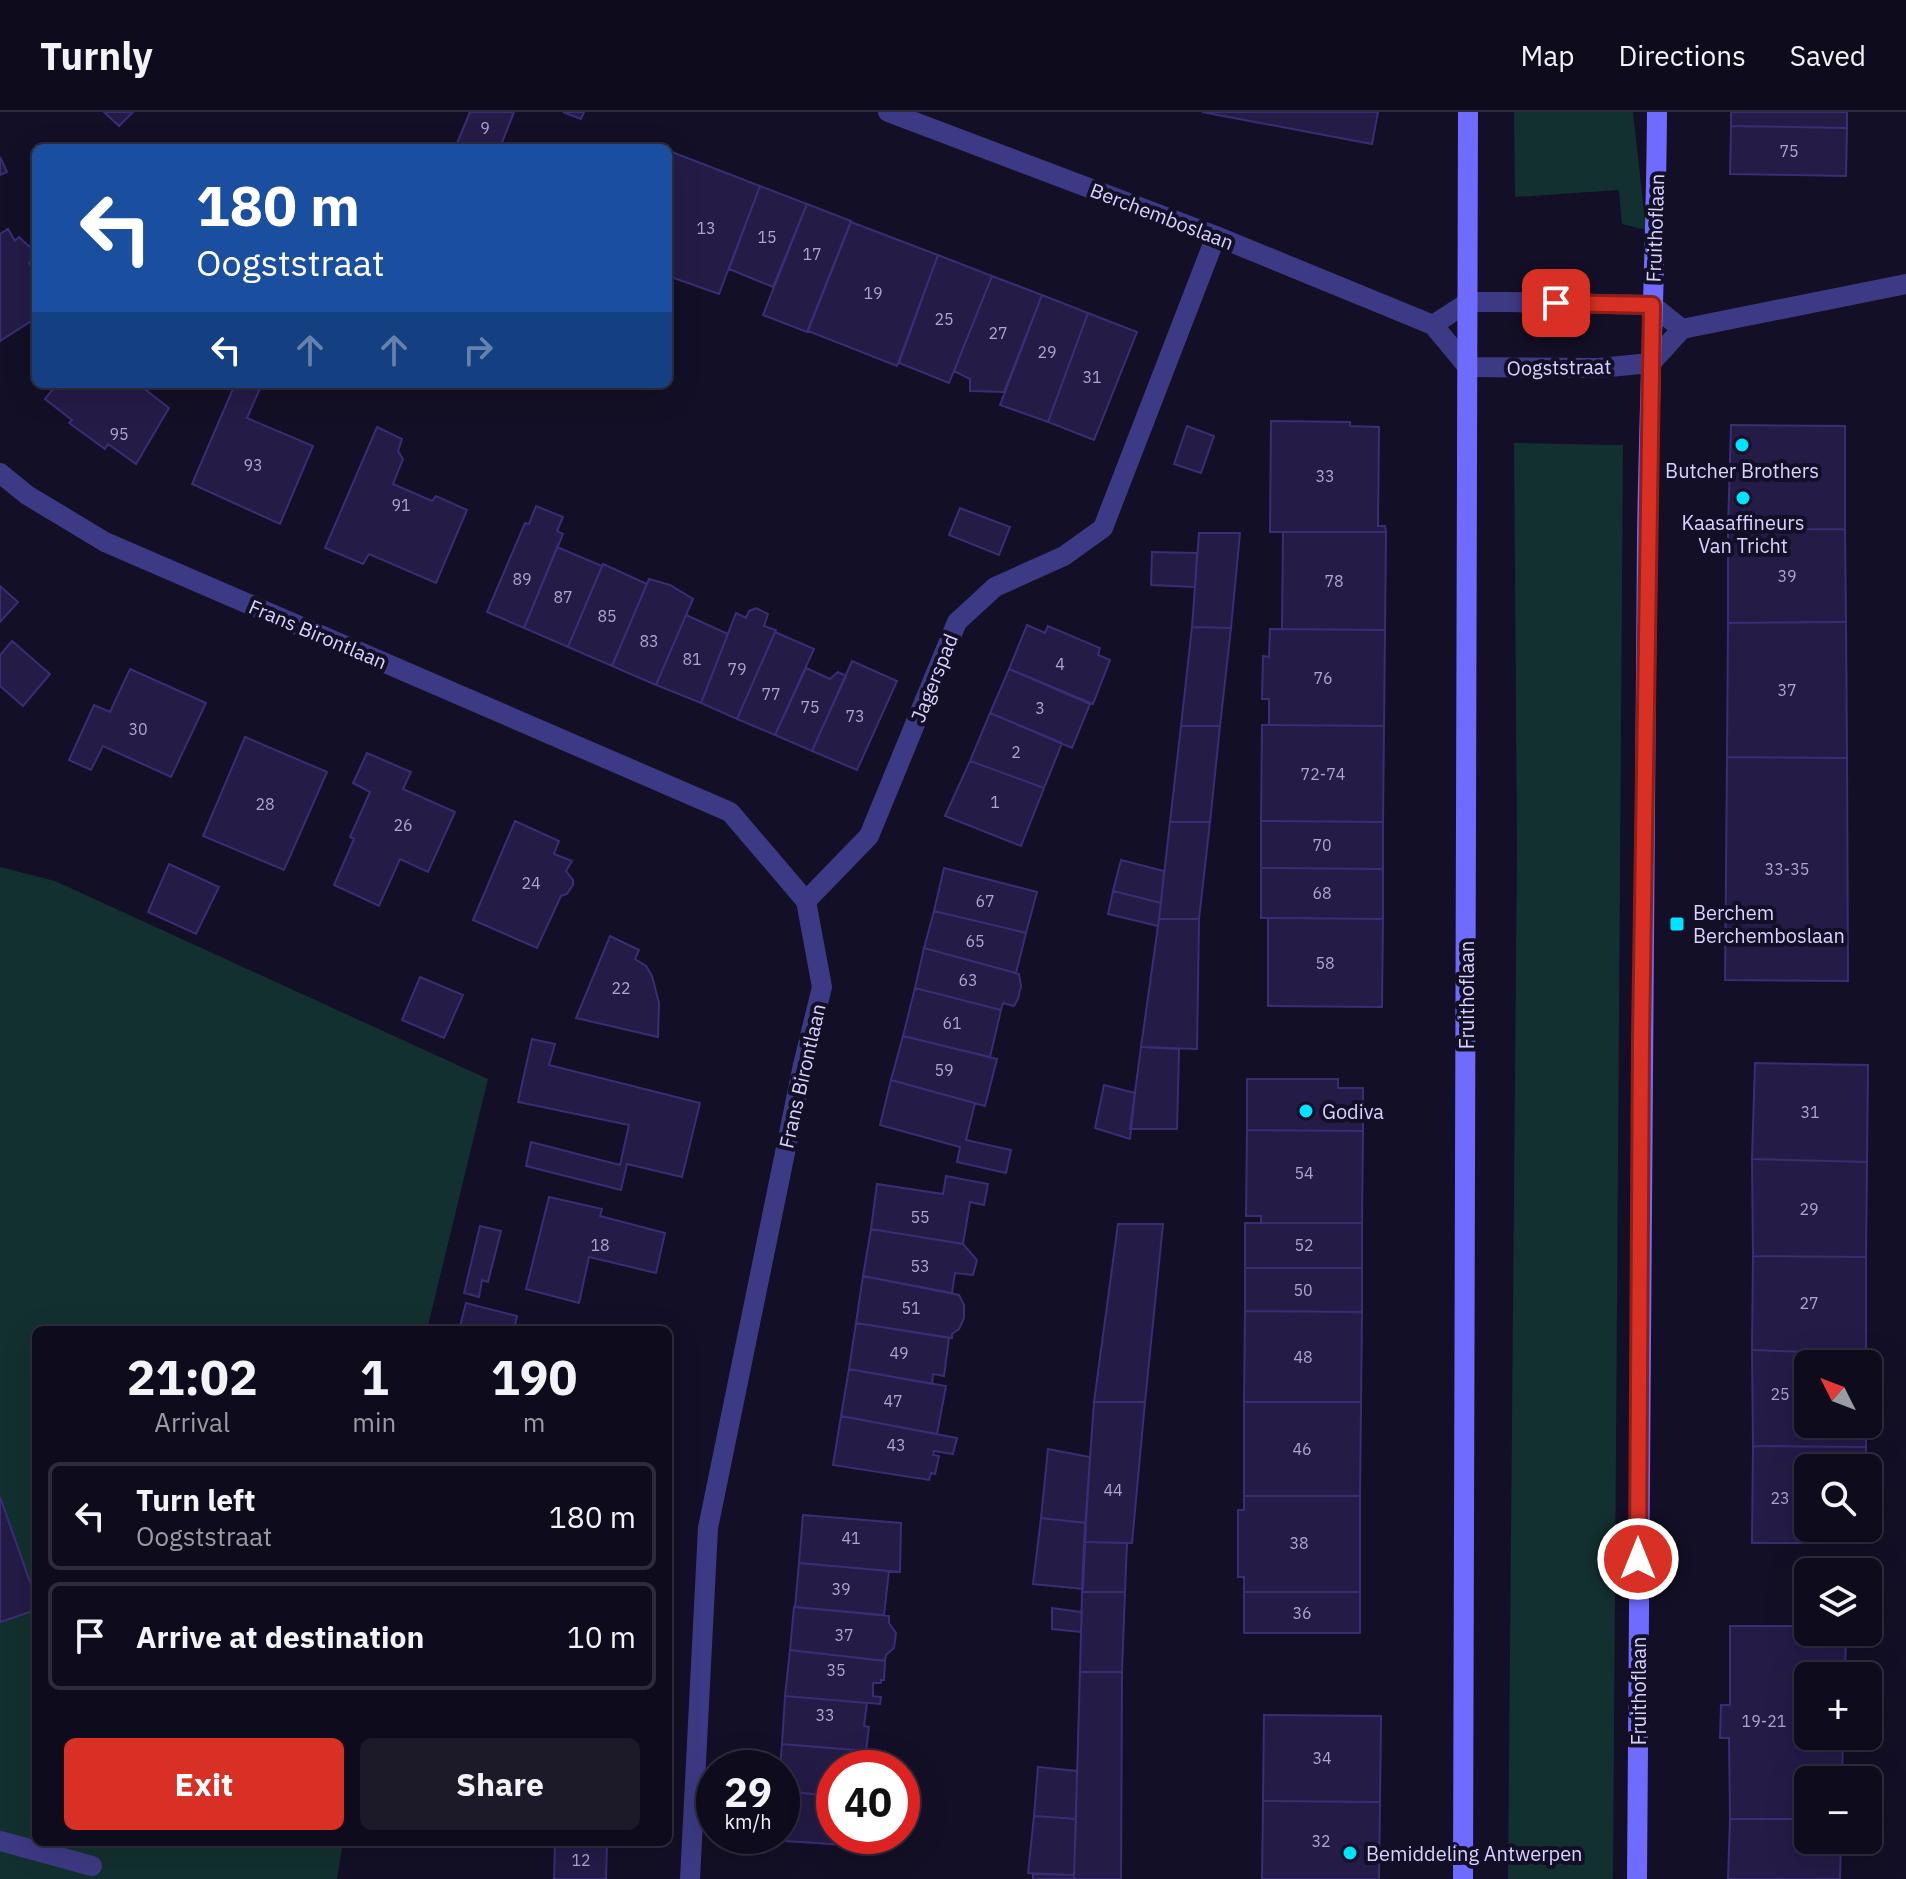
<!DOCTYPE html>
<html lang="en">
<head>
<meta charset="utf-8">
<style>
  body { margin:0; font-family:"IBM Plex Sans",sans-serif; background:#1c1929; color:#f1f3f6; height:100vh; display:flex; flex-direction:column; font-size:30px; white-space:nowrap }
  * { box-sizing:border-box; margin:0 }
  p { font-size:26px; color:#9b9ba3 }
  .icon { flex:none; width:44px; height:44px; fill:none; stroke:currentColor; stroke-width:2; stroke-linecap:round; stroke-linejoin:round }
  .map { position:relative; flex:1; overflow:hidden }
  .details { position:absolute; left:32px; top:1214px; width:640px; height:520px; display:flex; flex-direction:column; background:#0e0b1c; border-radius:12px; box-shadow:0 8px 32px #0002,0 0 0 2px #2e2b3b }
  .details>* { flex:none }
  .guide { position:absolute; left:32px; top:32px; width:640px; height:244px; border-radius:12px; box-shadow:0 8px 32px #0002,0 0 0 2px #2e2b3b; background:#1a4fa0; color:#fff; overflow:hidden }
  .needle { width:52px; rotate:312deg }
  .tools { position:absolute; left:1794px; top:1238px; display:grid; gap:16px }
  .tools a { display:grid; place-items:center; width:88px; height:88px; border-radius:12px; background:#0e0b1c; box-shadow:0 8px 32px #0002,0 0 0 2px #2e2b3b; font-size:40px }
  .speed { position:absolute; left:696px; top:1638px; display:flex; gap:16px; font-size:40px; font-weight:700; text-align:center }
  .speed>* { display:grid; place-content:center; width:104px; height:104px; border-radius:50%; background:#0e0b1c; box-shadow:0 8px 32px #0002,0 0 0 2px #2e2b3b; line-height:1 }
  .speed small { font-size:20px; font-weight:400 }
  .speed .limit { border:12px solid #d22; background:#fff; color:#111 }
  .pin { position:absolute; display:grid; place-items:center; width:68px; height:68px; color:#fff; margin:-34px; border-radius:16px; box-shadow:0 4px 12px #0006 }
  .me { position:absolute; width:88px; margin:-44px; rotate:0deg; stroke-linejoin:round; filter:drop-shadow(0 0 6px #0008) }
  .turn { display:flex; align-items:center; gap:28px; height:168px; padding:0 32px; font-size:36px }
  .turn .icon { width:104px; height:104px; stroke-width:2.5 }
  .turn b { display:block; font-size:56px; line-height:68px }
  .lanes { display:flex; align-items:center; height:76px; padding:0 32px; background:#0003; justify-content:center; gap:40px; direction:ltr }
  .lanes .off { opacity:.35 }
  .eta { display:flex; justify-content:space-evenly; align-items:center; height:136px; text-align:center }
  .eta b { font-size:48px; font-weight:700; line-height:56px }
  .cta { display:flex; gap:16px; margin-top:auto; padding:16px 32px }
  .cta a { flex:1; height:92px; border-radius:12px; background:#d93025; color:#fff; font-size:32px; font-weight:700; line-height:92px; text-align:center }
  .cta a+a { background:#1c1929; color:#f1f3f6 }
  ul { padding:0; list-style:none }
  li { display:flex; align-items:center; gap:24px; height:108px; margin:0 16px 12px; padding:0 16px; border:4px solid #2e2b3b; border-radius:12px }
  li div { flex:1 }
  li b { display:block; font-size:30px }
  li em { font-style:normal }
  header { display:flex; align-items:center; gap:48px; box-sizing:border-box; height:112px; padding:0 40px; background:#0e0b1c; border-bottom:2px solid #2e2b3b }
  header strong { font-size:38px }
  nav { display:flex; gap:44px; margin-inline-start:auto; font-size:28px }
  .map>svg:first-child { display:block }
</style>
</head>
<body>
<header>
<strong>Turnly</strong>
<nav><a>Map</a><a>Directions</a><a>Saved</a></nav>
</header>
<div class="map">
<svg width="1906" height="1767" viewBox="0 0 1906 1767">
  <rect width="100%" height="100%" fill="#130f26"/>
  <!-- green -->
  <path fill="#12302f" d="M 1514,0 L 1633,0 L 1646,118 L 1622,112 L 1619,78 L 1515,85 Z
    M 1514,331 L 1623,333 L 1613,1767 L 1508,1767 L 1517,736 Z
    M 0,755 L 55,769 L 488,967 L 427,1218 L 36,1218 L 36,1487 L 0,1385 Z
    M 36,1498 L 36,1730 L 343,1730 L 337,1767 L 0,1767 L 0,1510 Z"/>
  <!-- building -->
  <path fill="#241b47" stroke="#3b2d73" stroke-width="2" d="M 104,0 L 133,0 L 119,14 Z
    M 470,0 L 514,0 L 501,33 L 509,36 L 455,36 Z
    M 563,0 L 584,0 L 581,7 Z
    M 1202,0 L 1378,0 L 1372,32 Z
    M 1731,0 L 1847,0 L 1847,16 L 1731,14 Z
    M 1731,14 L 1847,16 L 1846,64 L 1730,62 Z
    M 672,40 L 760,74 L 719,182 L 668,164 L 668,50 Z
    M 0,45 L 7,60 L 0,63 Z
    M 760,74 L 807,92 L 773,175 L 729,157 Z
    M 807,92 L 851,109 L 807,220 L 763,203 Z
    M 851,110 L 938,143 L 897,254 L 808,219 Z
    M 8,117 L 15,129 L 19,125 L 36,141 L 29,151 L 36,162 L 36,206 L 0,229 L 0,122 Z
    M 938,143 L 992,164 L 949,271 L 899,251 Z
    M 992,164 L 1042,183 L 1004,280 L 970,279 L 970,267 L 954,259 Z
    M 1042,183 L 1088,201 L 1048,310 L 1000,293 Z
    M 1088,201 L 1137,220 L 1094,328 L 1048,310 Z
    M 57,272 L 138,272 L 169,296 L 136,352 L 108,332 L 105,337 L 69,311 L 72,308 L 45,287 Z
    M 235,272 L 262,272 L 247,306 L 313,334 L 280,412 L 192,372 Z
    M 1271,309 L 1350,310 L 1350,314 L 1379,315 L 1378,414 L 1385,414 L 1386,420 L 1270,420 Z
    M 1731,313 L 1845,314 L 1845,417 L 1728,418 Z
    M 1187,314 L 1214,324 L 1201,361 L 1174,352 Z
    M 377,315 L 402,327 L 398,339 L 403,347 L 393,372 L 432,389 L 436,384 L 467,398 L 436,471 L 369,442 L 363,452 L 325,436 Z
    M 536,394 L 563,405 L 557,419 L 563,422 L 524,516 L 487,500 L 525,411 L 529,412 Z
    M 960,396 L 1010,415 L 999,443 L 949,423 Z
    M 1845,417 L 1846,510 L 1728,511 L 1728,418 Z
    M 1283,420 L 1386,420 L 1385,518 L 1282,517 Z
    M 1199,421 L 1240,421 L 1231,516 L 1192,515 Z
    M 557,435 L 602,454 L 568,535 L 524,516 Z
    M 1152,440 L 1197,441 L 1195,475 L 1151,473 Z
    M 603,452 L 647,472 L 612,554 L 568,535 Z
    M 649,467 L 670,473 L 693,487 L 656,573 L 612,554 Z
    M 0,474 L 18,490 L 0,510 Z
    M 756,496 L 768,502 L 764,514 L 776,518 L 737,607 L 701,591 L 736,501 L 746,506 L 749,499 Z
    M 686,503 L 728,522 L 701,591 L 656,573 Z
    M 1846,510 L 1847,646 L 1727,645 L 1728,511 Z
    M 1027,513 L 1045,521 L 1048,514 L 1100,536 L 1098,543 L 1110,548 L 1093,592 L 1009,557 Z
    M 1192,515 L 1231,516 L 1220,614 L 1181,614 Z
    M 1270,517 L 1385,518 L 1384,614 L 1269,613 L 1269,587 L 1262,587 L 1263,544 L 1269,545 Z
    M 775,520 L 814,537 L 775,623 L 737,607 Z
    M 12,529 L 50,562 L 23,594 L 0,574 L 0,543 Z
    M 852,549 L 897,569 L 857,658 L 812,639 Z
    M 806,556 L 830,567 L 838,560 L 846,564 L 812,639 L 775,623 Z
    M 130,557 L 206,591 L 171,665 L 103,634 L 91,658 L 69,648 L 94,593 L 110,600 Z
    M 1009,557 L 1090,592 L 1072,636 L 990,601 Z
    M 990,601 L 1062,631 L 1044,676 L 970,649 Z
    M 1262,613 L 1384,614 L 1383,710 L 1261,709 Z
    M 1181,614 L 1220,614 L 1210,710 L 1170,710 Z
    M 245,625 L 327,660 L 284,758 L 203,724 Z
    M 367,641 L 411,660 L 403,677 L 455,700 L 428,760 L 400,747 L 379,794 L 334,773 L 354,727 L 350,725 L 370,680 L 353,671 Z
    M 1727,645 L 1847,646 L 1848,869 L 1725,868 Z
    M 970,649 L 1044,676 L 1021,734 L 945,704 Z
    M 515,709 L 559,729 L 554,742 L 572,749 L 566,759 L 573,768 L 573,773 L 567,782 L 561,784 L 537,836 L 473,808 Z
    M 1261,709 L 1383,710 L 1383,757 L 1261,756 Z
    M 1170,710 L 1210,710 L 1199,807 L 1159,807 Z
    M 1121,748 L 1164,759 L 1161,791 L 1113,779 Z
    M 169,752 L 219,775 L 196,822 L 148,800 Z
    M 944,756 L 1037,780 L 1026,821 L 934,799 Z
    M 1261,756 L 1383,757 L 1383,807 L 1261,806 Z
    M 1113,779 L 1161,791 L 1158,814 L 1108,802 Z
    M 934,799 L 1026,821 L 1016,861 L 924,836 Z
    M 1268,806 L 1383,807 L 1382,895 L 1268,894 Z
    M 1159,807 L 1199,807 L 1197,937 L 1141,935 Z
    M 610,824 L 639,838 L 635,847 L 646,854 L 652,864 L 659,891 L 658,925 L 576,906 Z
    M 924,836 L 1019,862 L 1021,874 L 1018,887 L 1014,894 L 1003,891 L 1001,898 L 915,876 Z
    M 420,865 L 463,883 L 444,926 L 402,908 Z
    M 915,876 L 1001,898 L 990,945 L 903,924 Z
    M 903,924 L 997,947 L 985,994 L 891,968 Z
    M 532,927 L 555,932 L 549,953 L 700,991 L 682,1065 L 627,1052 L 621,1078 L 526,1054 L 531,1030 L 620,1053 L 629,1013 L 518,990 Z
    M 1141,935 L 1179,937 L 1177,1017 L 1130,1017 Z
    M 1755,951 L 1868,953 L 1867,1050 L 1752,1047 Z
    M 1247,967 L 1338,967 L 1338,976 L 1363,976 L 1363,1019 L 1247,1018 Z
    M 891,968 L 975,991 L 966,1028 L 1011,1038 L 1006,1061 L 957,1050 L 960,1035 L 880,1013 Z
    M 1104,973 L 1135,981 L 1130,1027 L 1095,1016 Z
    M 1247,1018 L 1363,1019 L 1362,1111 L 1261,1111 L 1261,1104 L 1246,1104 Z
    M 1752,1047 L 1867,1050 L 1866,1145 L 1753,1144 Z
    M 946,1064 L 988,1072 L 984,1093 L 970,1090 L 963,1132 L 871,1117 L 877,1072 L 943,1082 Z
    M 549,1085 L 602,1097 L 600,1104 L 665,1121 L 656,1161 L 589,1145 L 579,1191 L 526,1177 Z
    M 1245,1111 L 1362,1111 L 1362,1156 L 1245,1156 Z
    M 1118,1112 L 1163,1112 L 1145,1290 L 1094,1290 Z
    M 480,1114 L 501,1119 L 488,1170 L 482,1168 L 479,1185 L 464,1181 Z
    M 871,1117 L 963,1132 L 977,1148 L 973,1163 L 955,1161 L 952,1181 L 863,1164 Z
    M 1753,1144 L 1866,1145 L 1866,1242 L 1752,1238 Z
    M 1245,1156 L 1362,1156 L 1362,1200 L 1245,1199 Z
    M 863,1164 L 959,1183 L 964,1193 L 964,1206 L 959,1217 L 952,1222 L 952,1226 L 856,1211 Z
    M 466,1191 L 517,1204 L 514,1218 L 459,1218 Z
    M 1245,1199 L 1362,1200 L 1361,1290 L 1244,1290 Z
    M 856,1211 L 949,1226 L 944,1264 L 933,1262 L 932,1272 L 849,1257 Z
    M 1752,1238 L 1866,1242 L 1866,1252 L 1808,1252 L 1808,1312 L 1866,1312 L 1866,1335 L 1753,1334 Z
    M 849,1257 L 946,1274 L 937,1322 L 841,1304 Z
    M 1094,1290 L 1145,1290 L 1132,1431 L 1084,1430 Z
    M 1244,1290 L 1361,1290 L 1360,1384 L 1244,1384 Z
    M 841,1304 L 957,1326 L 953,1342 L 934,1339 L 933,1343 L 939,1344 L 935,1362 L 931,1361 L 929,1368 L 833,1353 Z
    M 1753,1334 L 1866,1335 L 1866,1356 L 1808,1356 L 1808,1416 L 1865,1416 L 1865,1431 L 1752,1431 Z
    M 1048,1337 L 1090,1345 L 1086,1411 L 1041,1406 Z
    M 1244,1384 L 1360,1384 L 1360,1480 L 1244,1480 L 1244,1465 L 1238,1465 L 1238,1398 L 1244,1398 Z
    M 0,1385 L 36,1487 L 36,1498 L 0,1510 Z
    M 803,1403 L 901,1411 L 900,1460 L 799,1451 Z
    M 1041,1406 L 1086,1411 L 1083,1477 L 1033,1472 Z
    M 1084,1430 L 1127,1431 L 1125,1480 L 1082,1480 Z
    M 799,1451 L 889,1459 L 884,1503 L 795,1495 Z
    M 1082,1480 L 1125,1480 L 1122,1560 L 1080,1560 Z
    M 1244,1480 L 1360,1480 L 1360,1521 L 1244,1521 Z
    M 794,1495 L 889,1504 L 889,1511 L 896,1521 L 894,1536 L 886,1543 L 885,1549 L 790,1538 Z
    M 1052,1496 L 1082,1500 L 1081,1520 L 1052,1517 Z
    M 1730,1514 L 1808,1514 L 1808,1520 L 1846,1520 L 1845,1564 L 1808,1564 L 1808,1624 L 1843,1624 L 1842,1668 L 1808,1668 L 1808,1707 L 1730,1707 L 1729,1626 L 1720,1626 L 1721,1593 L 1730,1593 Z
    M 790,1538 L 885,1549 L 884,1568 L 881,1568 L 881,1571 L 873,1571 L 873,1584 L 881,1585 L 880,1592 L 785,1584 Z
    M 1080,1560 L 1122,1560 L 1121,1767 L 1074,1767 Z
    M 785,1584 L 867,1591 L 864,1614 L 869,1615 L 866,1639 L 782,1632 Z
    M 1264,1603 L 1381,1604 L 1380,1690 L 1263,1689 Z
    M 782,1632 L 879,1640 L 878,1646 L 884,1656 L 834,1656 L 834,1684 L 782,1679 L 782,1656 L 780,1656 Z
    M 1038,1655 L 1077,1659 L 1076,1707 L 1034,1704 Z
    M 782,1679 L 834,1684 L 834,1724 L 877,1724 L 876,1735 L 770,1728 L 771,1724 L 782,1724 Z
    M 1263,1689 L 1380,1690 L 1379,1767 L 1262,1767 Z
    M 1034,1704 L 1076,1707 L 1074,1763 L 1028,1761 Z
    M 1730,1707 L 1808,1707 L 1808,1728 L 1841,1728 L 1840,1767 L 1728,1767 Z
    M 555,1730 L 607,1730 L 606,1767 L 554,1767 Z
    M 1033,1762 L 1074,1763 L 1074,1767 L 1033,1767 Z"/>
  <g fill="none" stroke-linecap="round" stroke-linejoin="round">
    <!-- street -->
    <path stroke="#3d3a85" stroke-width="20" d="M 888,0 L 1216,124 L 1433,213 L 1468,255 L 1599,256 L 1651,251 L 1682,217 L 1906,172
      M 1433,213 L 1468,190 L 1508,190 L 1652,193 L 1682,217
      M 0,361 L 27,383 L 105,430 L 730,700 L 806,789 L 822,875 L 803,953 L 708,1416 L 690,1767
      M 806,789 L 869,724 L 957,510 L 995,475 L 1064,444 L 1103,416 L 1216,124
      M 0,1729 L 92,1754"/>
    <!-- secondary -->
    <path stroke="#6f6bff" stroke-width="20" d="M 1463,1767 L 1468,0
      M 1637,1767 C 1639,1320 1641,873 1647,426 C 1649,284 1656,142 1657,0"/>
  </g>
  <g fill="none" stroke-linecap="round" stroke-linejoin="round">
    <!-- route casing -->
    <g stroke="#8d1f18" stroke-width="20">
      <path id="route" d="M 1556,191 L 1652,193 L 1641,927 L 1638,1447"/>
    </g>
    <!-- route -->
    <use href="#route" stroke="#d93025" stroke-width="14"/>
  </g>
  <!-- markers -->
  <g fill="#00e5ff" stroke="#130f26" stroke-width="3">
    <circle cx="1742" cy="333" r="8"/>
    <circle cx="1743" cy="386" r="8"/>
    <rect x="1669" y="804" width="16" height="16" rx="4"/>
    <circle cx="1306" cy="999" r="8"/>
    <circle cx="1350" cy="1741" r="8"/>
  </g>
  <g text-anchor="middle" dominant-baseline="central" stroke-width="8" stroke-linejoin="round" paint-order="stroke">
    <!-- number labels -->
    <g font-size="16" fill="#aca6d1">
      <text x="485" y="16">9</text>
      <text x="1789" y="39">75</text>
      <text x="706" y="116">13</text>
      <text x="767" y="125">15</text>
      <text x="812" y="142">17</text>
      <text x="873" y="181">19</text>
      <text x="944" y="207">25</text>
      <text x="998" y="221">27</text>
      <text x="1047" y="240">29</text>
      <text x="1092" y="265">31</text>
      <text x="119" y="322">95</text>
      <text x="253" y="353">93</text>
      <text x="1325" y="364">33</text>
      <text x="401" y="393">91</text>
      <text x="1787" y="464">39</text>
      <text x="522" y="467">89</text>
      <text x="1334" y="469">78</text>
      <text x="563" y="485">87</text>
      <text x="607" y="504">85</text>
      <text x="649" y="529">83</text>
      <text x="692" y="547">81</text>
      <text x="1060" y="552">4</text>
      <text x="737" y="557">79</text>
      <text x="1323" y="566">76</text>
      <text x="1787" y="578">37</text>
      <text x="771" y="582">77</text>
      <text x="810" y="595">75</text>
      <text x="1040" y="596">3</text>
      <text x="855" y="604">73</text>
      <text x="138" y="617">30</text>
      <text x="1016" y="640">2</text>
      <text x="1323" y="662">72-74</text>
      <text x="995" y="690">1</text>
      <text x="265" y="692">28</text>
      <text x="403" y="713">26</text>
      <text x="1322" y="733">70</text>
      <text x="1787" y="757">33-35</text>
      <text x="531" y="771">24</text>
      <text x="1322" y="781">68</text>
      <text x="985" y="789">67</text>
      <text x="975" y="829">65</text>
      <text x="1325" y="851">58</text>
      <text x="968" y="868">63</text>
      <text x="621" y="876">22</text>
      <text x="952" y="911">61</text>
      <text x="944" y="958">59</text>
      <text x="1810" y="1000">31</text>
      <text x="1304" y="1061">54</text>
      <text x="1809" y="1097">29</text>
      <text x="920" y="1105">55</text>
      <text x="600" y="1133">18</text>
      <text x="1304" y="1133">52</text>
      <text x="920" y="1154">53</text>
      <text x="1303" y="1178">50</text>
      <text x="1809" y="1191">27</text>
      <text x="911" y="1196">51</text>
      <text x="899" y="1241">49</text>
      <text x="1303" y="1245">48</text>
      <text x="1780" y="1282">25</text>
      <text x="893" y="1289">47</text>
      <text x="896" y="1333">43</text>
      <text x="1302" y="1337">46</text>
      <text x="1113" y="1378">44</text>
      <text x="1780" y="1386">23</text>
      <text x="851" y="1426">41</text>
      <text x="1299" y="1431">38</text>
      <text x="841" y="1477">39</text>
      <text x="1302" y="1501">36</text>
      <text x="844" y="1523">37</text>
      <text x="836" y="1558">35</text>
      <text x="825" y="1603">33</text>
      <text x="1764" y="1609">19-21</text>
      <text x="1322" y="1646">34</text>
      <text x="1321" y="1729">32</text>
      <text x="581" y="1748">12</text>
    </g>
    <!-- street labels -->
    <g font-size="20" fill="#d9d4ff" stroke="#130f26">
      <text transform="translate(1162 104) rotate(21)">Berchemboslaan</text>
      <text transform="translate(1655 116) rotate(-88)">Fruithoflaan</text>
      <text transform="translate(1559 255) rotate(-1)">Oogststraat</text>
      <text transform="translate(318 522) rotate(23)">Frans Birontlaan</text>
      <text transform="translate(934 566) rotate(-68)">Jagerspad</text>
      <text transform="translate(1466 883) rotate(-90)">Fruithoflaan</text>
      <text transform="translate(802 964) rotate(-77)">Frans Birontlaan</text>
      <text transform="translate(1638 1579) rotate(-90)">Fruithoflaan</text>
    </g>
    <!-- poi labels -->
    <g font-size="20" fill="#d9d4ff" stroke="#130f26" text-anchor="start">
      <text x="1742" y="358" text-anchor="middle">Butcher Brothers</text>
      <text x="1743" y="410" text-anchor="middle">Kaasaffineurs<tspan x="1743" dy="23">Van Tricht</tspan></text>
      <text x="1693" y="800">Berchem<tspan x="1693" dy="23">Berchemboslaan</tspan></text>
      <text x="1322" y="999">Godiva</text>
      <text x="1366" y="1741">Bemiddeling Antwerpen</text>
    </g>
  </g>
</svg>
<div class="tools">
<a><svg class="needle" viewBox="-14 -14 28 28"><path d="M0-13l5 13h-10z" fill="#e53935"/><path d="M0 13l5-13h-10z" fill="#9b9ba3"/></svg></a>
<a><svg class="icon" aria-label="search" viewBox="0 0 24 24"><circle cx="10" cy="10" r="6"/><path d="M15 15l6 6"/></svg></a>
<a><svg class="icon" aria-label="layers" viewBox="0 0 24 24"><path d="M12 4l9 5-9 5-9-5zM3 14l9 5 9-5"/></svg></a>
<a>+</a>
<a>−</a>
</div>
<div class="speed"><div>29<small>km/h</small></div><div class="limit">40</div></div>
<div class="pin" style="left:1556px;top:191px;background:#d93025"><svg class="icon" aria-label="arrive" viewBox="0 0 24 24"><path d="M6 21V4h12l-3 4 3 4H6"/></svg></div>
<svg class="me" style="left:1638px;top:1447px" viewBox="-20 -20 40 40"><circle r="17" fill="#d93025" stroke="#fff" stroke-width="3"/><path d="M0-11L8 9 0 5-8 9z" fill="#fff"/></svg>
<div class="guide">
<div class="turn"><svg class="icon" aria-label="left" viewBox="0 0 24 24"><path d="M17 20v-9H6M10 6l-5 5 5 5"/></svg><div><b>180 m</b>Oogststraat</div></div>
<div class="lanes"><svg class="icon" aria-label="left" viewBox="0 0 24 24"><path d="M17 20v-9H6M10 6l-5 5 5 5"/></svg><svg class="icon off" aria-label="ahead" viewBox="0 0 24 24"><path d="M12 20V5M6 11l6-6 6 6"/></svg><svg class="icon off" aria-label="ahead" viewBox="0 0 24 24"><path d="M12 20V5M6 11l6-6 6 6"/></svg><svg class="icon off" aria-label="right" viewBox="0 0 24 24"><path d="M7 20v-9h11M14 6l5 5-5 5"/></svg></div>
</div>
<section class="details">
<div class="eta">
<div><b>21:02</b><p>Arrival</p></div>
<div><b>1</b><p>min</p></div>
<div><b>190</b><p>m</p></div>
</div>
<ul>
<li><svg class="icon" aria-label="left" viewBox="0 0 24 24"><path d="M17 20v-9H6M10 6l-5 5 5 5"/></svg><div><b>Turn left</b><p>Oogststraat</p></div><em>180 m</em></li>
<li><svg class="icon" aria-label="arrive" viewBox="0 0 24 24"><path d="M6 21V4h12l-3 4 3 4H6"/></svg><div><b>Arrive at destination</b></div><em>10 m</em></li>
</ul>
<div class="cta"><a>Exit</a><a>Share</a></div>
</section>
</div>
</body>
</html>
